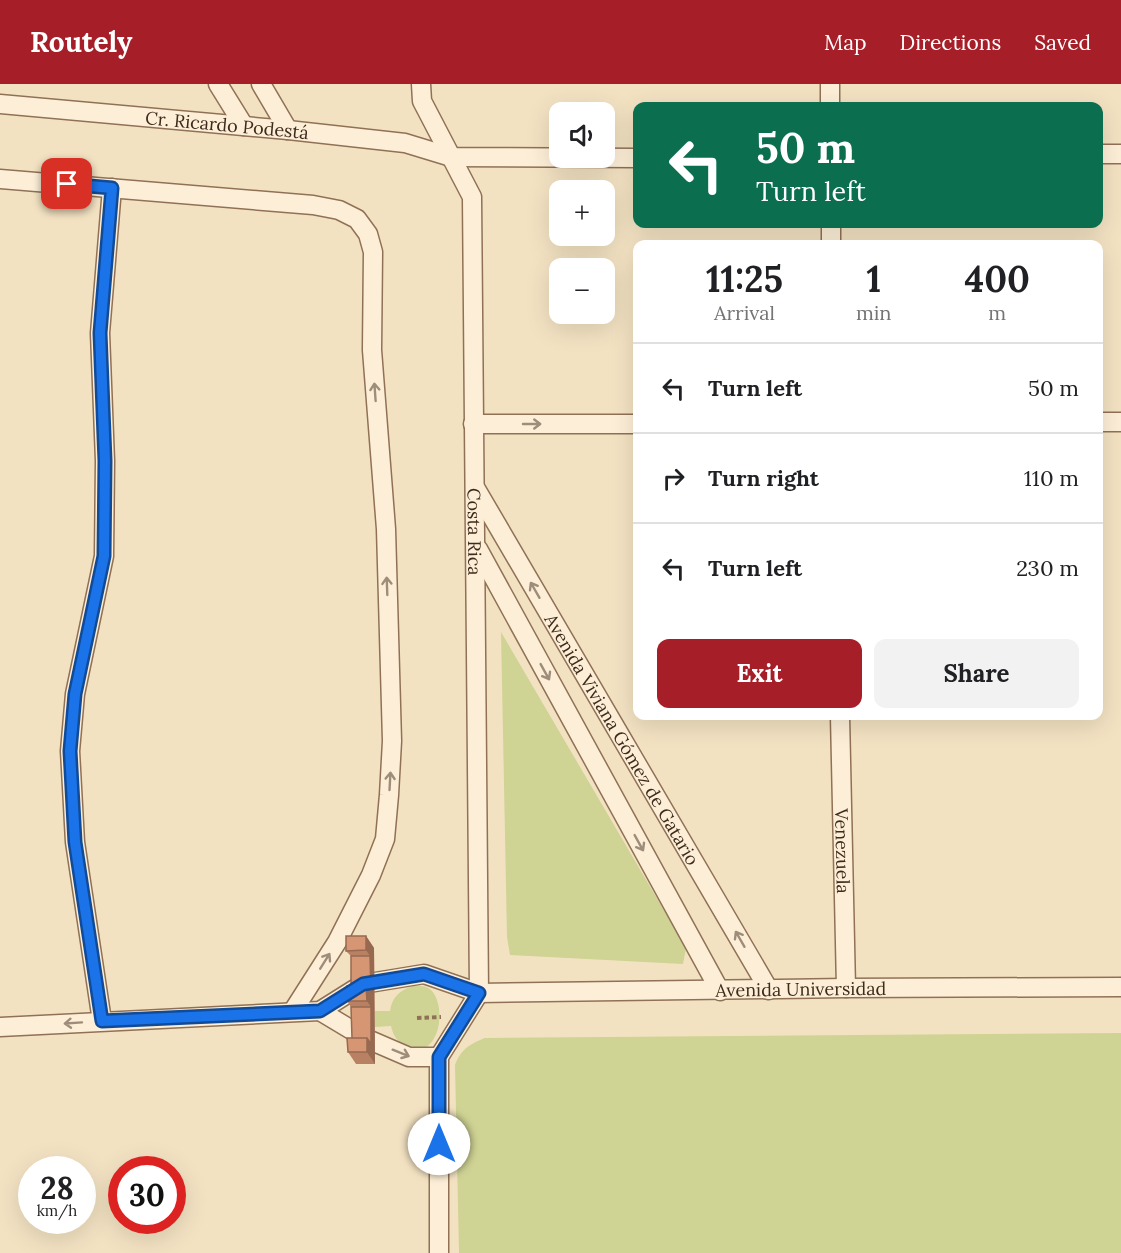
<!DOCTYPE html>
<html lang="en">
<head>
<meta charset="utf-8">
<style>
  body { margin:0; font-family:Lora,serif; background:#f2f2f2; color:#202124; height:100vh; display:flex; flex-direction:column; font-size:22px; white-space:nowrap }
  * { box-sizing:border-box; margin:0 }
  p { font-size:20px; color:#757577 }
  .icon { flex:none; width:33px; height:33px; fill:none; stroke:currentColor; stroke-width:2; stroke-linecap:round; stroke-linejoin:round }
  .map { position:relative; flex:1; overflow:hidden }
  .details { position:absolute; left:633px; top:156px; width:470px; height:480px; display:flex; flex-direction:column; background:#fff; border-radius:12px; box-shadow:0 6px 24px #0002 }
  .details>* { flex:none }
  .top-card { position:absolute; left:633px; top:18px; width:470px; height:126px; border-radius:12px; box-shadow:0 6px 24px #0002; background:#0b6e4f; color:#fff; overflow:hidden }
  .controls { position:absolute; left:549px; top:18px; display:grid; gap:12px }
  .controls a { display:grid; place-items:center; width:66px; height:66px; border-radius:12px; background:#fff; box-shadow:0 6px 24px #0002; font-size:30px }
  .speed { position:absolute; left:18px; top:1072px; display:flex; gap:12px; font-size:30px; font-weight:700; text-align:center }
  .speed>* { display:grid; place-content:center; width:78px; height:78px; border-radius:50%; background:#fff; box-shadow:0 6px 24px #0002; line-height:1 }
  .speed small { font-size:15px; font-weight:400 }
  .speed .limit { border:9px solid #d22; background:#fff; color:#111 }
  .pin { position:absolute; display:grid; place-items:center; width:51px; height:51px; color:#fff; margin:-26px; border-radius:12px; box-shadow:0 3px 9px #0006 }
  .me { position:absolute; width:66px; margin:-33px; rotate:0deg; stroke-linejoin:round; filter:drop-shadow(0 0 4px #0008) }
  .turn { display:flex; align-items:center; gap:21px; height:126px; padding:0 24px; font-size:27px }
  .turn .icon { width:78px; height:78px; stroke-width:2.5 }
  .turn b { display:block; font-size:42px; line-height:51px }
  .eta { display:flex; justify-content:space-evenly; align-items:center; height:102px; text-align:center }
  .eta b { font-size:36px; font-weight:700; line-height:42px }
  .action { display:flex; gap:12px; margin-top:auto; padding:12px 24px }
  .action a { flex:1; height:69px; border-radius:12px; background:#a61f28; color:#fff; font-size:24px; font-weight:700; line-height:69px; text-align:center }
  .action a+a { background:#f2f2f2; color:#202124 }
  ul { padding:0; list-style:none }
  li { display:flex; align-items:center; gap:18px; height:90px; padding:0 24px; border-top:2px solid #e0e0e0 }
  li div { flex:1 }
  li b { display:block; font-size:22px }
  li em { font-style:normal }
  header { display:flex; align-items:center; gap:36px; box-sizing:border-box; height:84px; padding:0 30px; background:#a61f28; color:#fff }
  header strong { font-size:28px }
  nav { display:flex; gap:33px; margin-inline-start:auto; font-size:21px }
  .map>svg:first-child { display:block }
</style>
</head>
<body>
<header>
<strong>Routely</strong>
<nav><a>Map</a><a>Directions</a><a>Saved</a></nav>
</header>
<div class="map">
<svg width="1121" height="1169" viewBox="0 0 1121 1169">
  <rect width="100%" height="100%" fill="#f3e2c2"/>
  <!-- green -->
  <path fill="#cfd394" d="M 501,548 L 686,864 L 683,880 L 510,871 L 507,853 Z
    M 413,902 C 419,902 426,901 431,906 C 448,923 439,977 408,963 C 398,959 393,952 391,942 L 375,943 L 375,927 L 390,927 C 392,913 400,906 413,902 Z
    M 1121,949 L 1121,1169 L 459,1169 L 455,981 C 461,965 470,960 485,954 Z"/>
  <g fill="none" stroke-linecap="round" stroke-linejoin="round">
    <!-- minor casing -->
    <g stroke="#907156" stroke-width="21">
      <g id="minor">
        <path d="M 218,0 L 244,42"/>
        <path d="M 261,0 L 288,46"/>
        <path id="s1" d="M 421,0 L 422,17 L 472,113 L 479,909"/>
        <path d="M 830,0 L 830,22"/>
        <path id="s2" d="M 0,20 L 288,46 L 405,59 L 451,73 L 638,74"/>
        <path d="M 1098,70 L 1121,70"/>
        <path d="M 0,95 L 313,121 L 339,126 L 357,135 L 368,150 L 373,168 L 372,266 L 386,445 L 392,657 L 389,711 L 385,755 L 371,791 L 337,858 L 293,927"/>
        <path d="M 831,140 L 831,160"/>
        <path d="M 1098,338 L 1121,338"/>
        <path d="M 473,340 L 638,340"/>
        <path id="s3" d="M 476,405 L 769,906"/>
        <path d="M 478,465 L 720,907"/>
        <path id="s4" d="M 840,632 L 846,904"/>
        <path d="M 320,927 L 365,954 L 409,973 L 439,973"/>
        <path d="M 102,937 L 75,758 L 70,667 L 75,610 L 104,472 L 105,377 L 100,249 L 112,104"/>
        <path id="s5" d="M 0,943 L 320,927 L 363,900 L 424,890 L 479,909 L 846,904 L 1121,903"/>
        <path d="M 439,1169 L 439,973 L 479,909"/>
      </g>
    </g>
    <!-- path -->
    <path stroke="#907156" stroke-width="4" stroke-dasharray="4.5 3" stroke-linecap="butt" d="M 417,934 L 441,933"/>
    <!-- minor -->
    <use href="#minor" stroke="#fdefd7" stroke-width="18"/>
  </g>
  <!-- wall -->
  <path fill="#b88163" d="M 366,852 L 374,864 L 375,980 L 356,980 L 348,968 L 352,954 L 351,923 L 347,917 L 351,902 L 351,872 L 346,867 Z"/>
  <!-- shaded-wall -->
  <path fill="#966950" d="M 366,852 L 374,864 L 375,980 L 367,968 L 367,954 L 371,923 L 367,917 L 366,902 L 370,872 L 366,866 Z"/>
  <!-- building -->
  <path fill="#d69673" stroke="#966950" stroke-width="1.5" d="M 346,852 L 366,852 L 366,866 L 346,867 Z
    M 351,872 L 370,872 L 371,908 L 366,902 L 351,902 Z
    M 347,902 L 366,902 L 367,917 L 347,917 Z
    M 351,923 L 371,923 L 371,960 L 367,954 L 352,954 Z
    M 347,954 L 367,954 L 367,968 L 348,968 Z"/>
  <!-- one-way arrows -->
  <defs><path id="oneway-shaft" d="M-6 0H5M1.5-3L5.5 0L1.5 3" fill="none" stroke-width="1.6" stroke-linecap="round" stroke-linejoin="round" transform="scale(1.5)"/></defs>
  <g stroke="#9e8d7a">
    <use href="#oneway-shaft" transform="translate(375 308) rotate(-94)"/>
    <use href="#oneway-shaft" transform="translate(532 340)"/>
    <use href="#oneway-shaft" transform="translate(387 502) rotate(-92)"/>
    <use href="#oneway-shaft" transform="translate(535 506) rotate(-120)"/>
    <use href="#oneway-shaft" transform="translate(545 588) rotate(61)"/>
    <use href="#oneway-shaft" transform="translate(390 697) rotate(-87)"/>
    <use href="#oneway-shaft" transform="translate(639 759) rotate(61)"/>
    <use href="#oneway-shaft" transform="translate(740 855) rotate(-120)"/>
    <use href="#oneway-shaft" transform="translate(325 877) rotate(-58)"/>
    <use href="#oneway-shaft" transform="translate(73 939) rotate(176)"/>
    <use href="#oneway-shaft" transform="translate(401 969) rotate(22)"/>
  </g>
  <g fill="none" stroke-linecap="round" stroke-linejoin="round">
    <!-- route casing -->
    <g stroke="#114b97" stroke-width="15">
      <path id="route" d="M 67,100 L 112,104 L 100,249 L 105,377 L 104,472 L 75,610 L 70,667 L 75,758 L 102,937 L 320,927 L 363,900 L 424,890 L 479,909 L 439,973 L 439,1060"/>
    </g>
    <!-- route -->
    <use href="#route" stroke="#1a73e8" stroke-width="10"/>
  </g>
  <g text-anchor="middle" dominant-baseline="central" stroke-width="5" stroke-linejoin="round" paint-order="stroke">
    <!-- street labels -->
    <g font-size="18" fill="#3e2b1c" stroke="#faecd3">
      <text stroke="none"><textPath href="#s2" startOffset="228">Cr. Ricardo Podestá</textPath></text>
      <text stroke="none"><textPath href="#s1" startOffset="460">Costa Rica</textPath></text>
      <text stroke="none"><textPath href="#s3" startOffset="290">Avenida Viviana Gómez de Gatario</textPath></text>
      <text stroke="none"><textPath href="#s4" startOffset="135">Venezuela</textPath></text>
      <text stroke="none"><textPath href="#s5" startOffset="813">Avenida Universidad</textPath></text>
    </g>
  </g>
</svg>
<div class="controls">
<a><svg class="icon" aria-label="sound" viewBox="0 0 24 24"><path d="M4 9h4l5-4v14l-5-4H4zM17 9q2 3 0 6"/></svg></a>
<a>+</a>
<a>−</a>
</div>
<div class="speed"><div>28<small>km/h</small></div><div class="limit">30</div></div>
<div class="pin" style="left:67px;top:100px;background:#d93025"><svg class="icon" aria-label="arrive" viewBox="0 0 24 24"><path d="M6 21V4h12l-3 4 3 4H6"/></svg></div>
<svg class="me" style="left:439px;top:1060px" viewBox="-20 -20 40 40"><circle r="19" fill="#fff"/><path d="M0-13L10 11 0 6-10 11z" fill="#1a73e8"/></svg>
<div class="top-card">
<div class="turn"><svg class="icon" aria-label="left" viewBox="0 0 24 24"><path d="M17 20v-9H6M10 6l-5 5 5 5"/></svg><div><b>50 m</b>Turn left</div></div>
</div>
<section class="details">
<div class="eta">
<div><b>11:25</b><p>Arrival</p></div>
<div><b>1</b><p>min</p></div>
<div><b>400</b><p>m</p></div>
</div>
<ul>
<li><svg class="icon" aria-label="left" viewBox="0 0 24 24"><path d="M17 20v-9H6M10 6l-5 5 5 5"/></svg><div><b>Turn left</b></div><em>50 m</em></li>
<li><svg class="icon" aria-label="right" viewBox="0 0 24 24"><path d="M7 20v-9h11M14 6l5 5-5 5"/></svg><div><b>Turn right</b></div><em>110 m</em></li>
<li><svg class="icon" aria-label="left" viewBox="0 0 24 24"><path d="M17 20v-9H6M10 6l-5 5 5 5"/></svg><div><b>Turn left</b></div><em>230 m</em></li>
</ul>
<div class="action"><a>Exit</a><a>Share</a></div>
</section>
</div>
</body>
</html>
